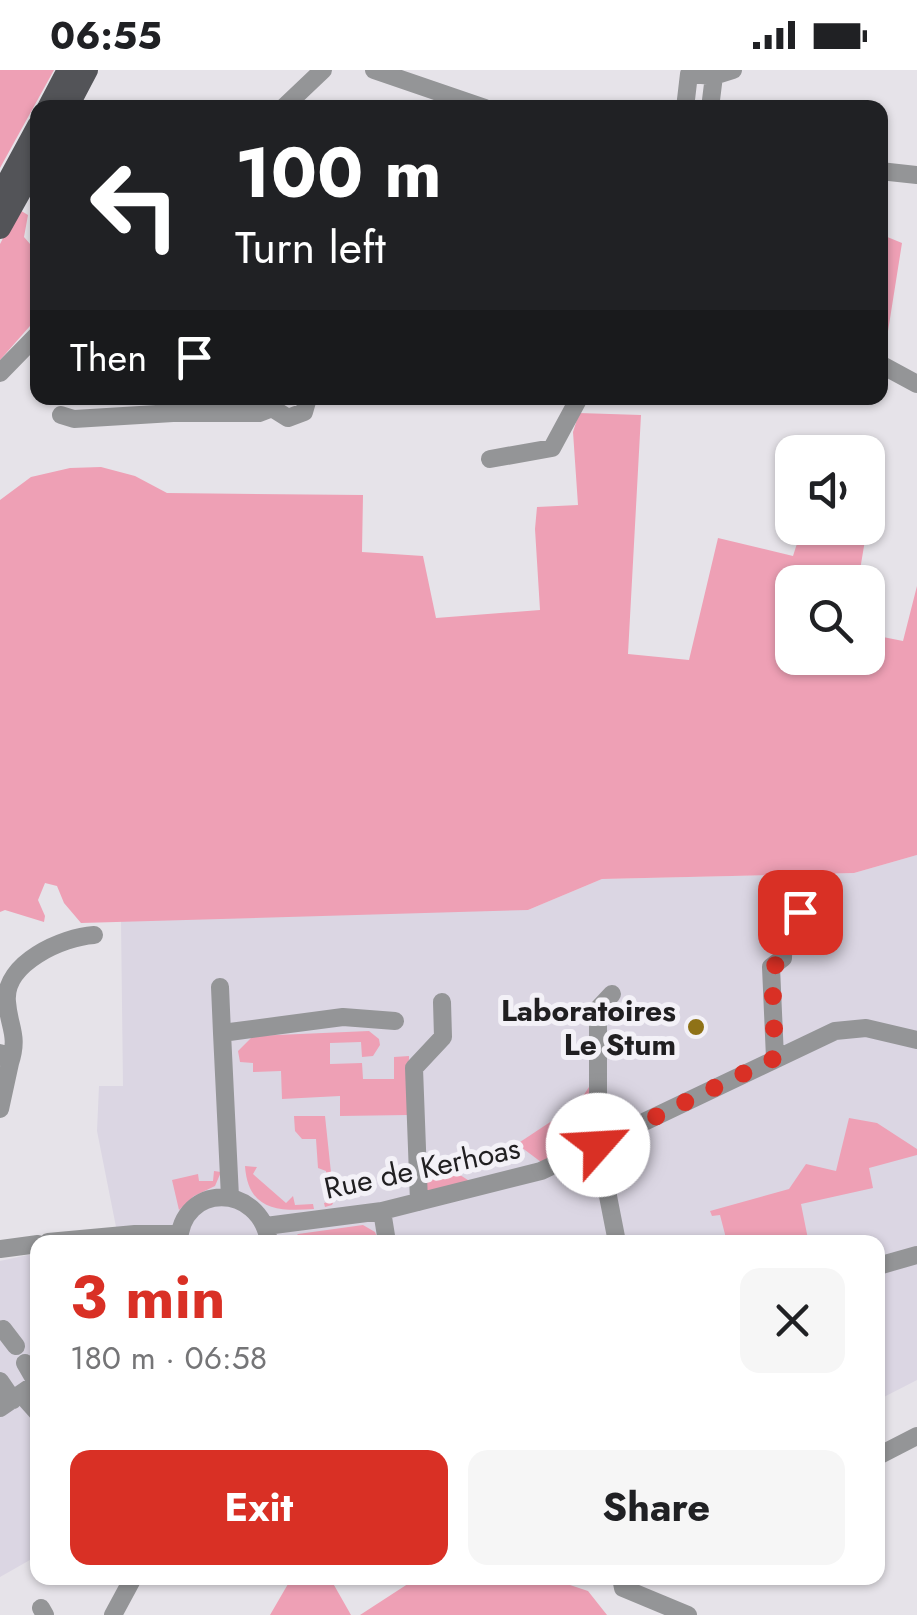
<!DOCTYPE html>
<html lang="en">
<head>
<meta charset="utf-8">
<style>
  body { margin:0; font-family:Jost,sans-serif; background:#f6f6f6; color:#202124; height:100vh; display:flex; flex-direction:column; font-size:38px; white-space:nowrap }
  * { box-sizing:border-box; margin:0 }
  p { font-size:32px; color:#757577 }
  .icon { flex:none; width:55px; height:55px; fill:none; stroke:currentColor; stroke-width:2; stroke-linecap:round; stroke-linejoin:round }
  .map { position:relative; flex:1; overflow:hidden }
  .details { position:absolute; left:30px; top:1165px; width:855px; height:350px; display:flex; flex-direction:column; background:#fff; border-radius:20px; box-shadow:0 2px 8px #0004 }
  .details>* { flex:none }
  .hud { position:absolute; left:30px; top:30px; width:858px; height:305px; border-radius:20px; box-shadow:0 2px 8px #0004; background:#202124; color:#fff; overflow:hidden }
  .fabs { position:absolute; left:775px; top:365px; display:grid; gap:20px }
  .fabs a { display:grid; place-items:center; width:110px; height:110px; border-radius:20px; background:#fff; box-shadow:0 2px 8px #0004; font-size:50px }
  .pin { position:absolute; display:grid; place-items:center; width:85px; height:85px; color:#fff; margin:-42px; border-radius:20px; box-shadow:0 5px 15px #0006 }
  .me { position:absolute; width:110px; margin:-55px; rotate:64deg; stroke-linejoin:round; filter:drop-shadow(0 0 8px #0008) }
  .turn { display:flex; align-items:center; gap:35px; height:210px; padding:0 40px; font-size:45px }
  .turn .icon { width:130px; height:130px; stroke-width:2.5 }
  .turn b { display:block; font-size:70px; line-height:85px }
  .then { display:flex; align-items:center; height:95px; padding:0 40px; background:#0003; gap:20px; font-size:38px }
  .round { display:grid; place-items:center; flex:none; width:105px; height:105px; border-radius:20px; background:#f6f6f6 }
  .head { display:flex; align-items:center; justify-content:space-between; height:170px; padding:0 40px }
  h1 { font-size:60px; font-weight:700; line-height:75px; color:#d93025 }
  .button { display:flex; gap:20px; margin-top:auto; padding:20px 40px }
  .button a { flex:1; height:115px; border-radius:20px; background:#d93025; color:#fff; font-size:40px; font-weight:700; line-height:115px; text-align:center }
  .button a+a { background:#f6f6f6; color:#202124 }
  .status { display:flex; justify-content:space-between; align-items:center; height:70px; padding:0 50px; background:#fff; direction:ltr }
  .status svg { height:28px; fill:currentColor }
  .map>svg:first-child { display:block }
</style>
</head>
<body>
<div class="status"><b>06:55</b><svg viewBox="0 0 49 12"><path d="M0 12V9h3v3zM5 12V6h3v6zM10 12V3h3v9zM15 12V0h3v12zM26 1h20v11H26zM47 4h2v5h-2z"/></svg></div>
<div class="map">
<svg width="917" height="1545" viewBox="0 0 917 1545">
  <rect width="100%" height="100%" fill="#e6e3e9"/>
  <!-- built -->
  <path fill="#dbd6e3" d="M 917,785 L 917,1310 L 878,1330 L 878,1172 L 119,1172 L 97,1061 L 99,1016 L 123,1016 L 121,851 L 441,839 L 528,840 L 602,809 L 854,803 Z
    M 37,1183 L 37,1486 L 0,1507 L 0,1191 Z"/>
  <!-- green -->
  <path fill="#eea0b5" d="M 0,0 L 54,0 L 0,98 Z
    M 18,139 L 28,145 L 24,167 L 37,182 L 37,248 L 0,290 L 0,174 Z
    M 880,164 L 902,173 L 885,280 L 880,278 Z
    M 579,343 L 641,345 L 628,584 L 689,590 L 718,468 L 793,486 L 802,458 L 867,458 L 858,512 L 792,512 L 792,588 L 868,588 L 868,564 L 903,571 L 917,516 L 917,785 L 854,803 L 602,809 L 528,840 L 81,853 L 64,833 L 57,816 L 45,813 L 38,830 L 45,846 L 44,852 L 5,840 L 0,842 L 0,430 L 31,407 L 70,398 L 101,397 L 135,406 L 167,423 L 363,425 L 362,482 L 423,486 L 436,548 L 540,540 L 535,459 L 537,437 L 578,435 L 573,362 Z
    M 369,961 L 379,969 L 380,975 L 373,986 L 362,987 L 361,972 L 330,973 L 330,994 L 362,993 L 363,1009 L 394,1009 L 394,987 L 409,986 L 408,1045 L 340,1046 L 340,1026 L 282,1029 L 281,1001 L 253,1002 L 253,993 L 240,992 L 238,981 L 253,966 Z
    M 591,1014 C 591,1062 586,1073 541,1092 L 517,1074 L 585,1029 L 583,1026 Z
    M 294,1046 L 325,1046 L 334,1131 L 332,1135 L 325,1137 L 324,1133 L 328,1132 L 326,1101 L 318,1098 L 316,1069 L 302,1069 L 295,1061 Z
    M 849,1048 L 877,1053 L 917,1079 L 917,1085 L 869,1098 L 873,1118 L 801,1134 L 808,1169 L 812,1172 L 727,1172 L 720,1145 L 712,1146 L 710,1141 L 789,1119 L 806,1094 L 836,1101 Z
    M 421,1080 L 471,1112 L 423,1124 Z
    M 245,1096 L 257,1097 L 253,1104 L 286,1133 L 293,1126 L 295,1135 L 313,1134 L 314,1139 C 276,1142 248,1139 245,1096 Z
    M 214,1101 L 221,1102 L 215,1116 L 194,1126 L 179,1140 L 172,1110 L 198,1104 L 199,1111 L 213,1111 Z
    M 363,1155 L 375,1162 L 379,1172 L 360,1172 L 358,1167 L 341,1172 L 290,1172 L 298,1164 Z
    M 299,1508 L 330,1508 L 351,1545 L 270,1545 L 288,1514 Z
    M 417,1508 L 558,1508 L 558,1511 L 588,1521 L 607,1545 L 360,1545 Z"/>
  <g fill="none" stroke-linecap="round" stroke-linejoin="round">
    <!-- minor -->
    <path stroke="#949597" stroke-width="18" d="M 374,0 L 485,38
      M 283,38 L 323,0
      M 685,38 L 689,4 L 714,6 L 733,0
      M 710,38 L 714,6
      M 880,101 L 917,105
      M 880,294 L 917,314
      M 0,303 L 38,264
      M 272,338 L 288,348 L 304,342 L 308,328
      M 61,345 L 74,349 L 173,343 L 259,343 L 272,338 L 274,328
      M 490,389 L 552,378 L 579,328
      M 220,917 L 222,963
      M 612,924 L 598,939 L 598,1075 L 617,1172
      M 0,983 L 10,993 L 0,1039
      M 775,988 L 771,897 L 783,888 L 784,854 L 799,842 L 827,838
      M 10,993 C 19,965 9,958 7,932 C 3,893 63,867 94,865
      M 230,1127 L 222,963 L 343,947 L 395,951
      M 419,1132 L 414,998 L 443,967 L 442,932
      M 382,1141 L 387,1172
      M 266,1156 L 382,1141 L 541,1101 L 835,961 L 866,958 L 917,970
      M 48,1172 L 135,1164 L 179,1164
      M 179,1172 C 181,1113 260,1112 269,1172
      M 0,1179 L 38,1174
      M 878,1196 L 917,1185
      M 0,1261 L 3,1259 L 16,1276
      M 25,1293 L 36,1312
      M 0,1311 L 13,1330
      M 21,1324 L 38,1343
      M 0,1338 L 38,1312
      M 878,1386 L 917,1366
      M 621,1508 L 623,1518 L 688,1545
      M 41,1538 L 45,1545
      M 113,1545 L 133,1508"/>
    <!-- major -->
    <path stroke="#535458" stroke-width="22" d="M 48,38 L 68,0
      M 67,38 L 87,0
      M 0,126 L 38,56
      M 0,158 L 38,90"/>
  </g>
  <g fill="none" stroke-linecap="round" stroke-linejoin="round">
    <!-- route -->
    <path stroke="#d93025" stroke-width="18" stroke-dasharray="0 32.4" d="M 598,1075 L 775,988 L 772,898 L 784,888 L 784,854 L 800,842"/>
  </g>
  <!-- markers -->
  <circle fill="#8f7217" stroke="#f3f1f7" stroke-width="4" cx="696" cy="957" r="10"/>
  <g text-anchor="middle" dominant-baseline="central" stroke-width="10" stroke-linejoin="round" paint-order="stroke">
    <!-- poi labels -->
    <g font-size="30" font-weight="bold" fill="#201f21" stroke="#f3f1f7" text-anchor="end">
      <text x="676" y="940">Laboratoires<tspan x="676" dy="34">Le Stum</tspan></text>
    </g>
    <!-- street labels -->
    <g font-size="30" fill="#201f21" stroke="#f3f1f7">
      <text transform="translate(422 1098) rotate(-12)">Rue de Kerhoas</text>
    </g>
  </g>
</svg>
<div class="fabs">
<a><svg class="icon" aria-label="sound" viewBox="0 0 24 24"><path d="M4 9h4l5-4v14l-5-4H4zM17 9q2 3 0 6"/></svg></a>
<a><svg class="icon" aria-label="search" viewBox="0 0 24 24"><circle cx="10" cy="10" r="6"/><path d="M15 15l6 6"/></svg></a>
</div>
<div class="pin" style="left:800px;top:842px;background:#d93025"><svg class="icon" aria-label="arrive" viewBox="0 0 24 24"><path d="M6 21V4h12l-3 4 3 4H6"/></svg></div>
<svg class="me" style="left:598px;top:1075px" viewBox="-20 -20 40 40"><circle r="19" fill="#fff"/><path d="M0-13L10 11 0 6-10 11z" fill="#d93025"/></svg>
<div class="hud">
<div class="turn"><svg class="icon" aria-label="left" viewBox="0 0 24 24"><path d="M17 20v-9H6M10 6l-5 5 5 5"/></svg><div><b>100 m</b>Turn left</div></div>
<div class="then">Then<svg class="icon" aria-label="arrive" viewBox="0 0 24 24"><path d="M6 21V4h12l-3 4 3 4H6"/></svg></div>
</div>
<section class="details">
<div class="head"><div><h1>3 min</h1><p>180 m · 06:58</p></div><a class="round"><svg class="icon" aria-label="close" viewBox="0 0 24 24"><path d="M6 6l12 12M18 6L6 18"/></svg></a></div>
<div class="button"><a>Exit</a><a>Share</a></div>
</section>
</div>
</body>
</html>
